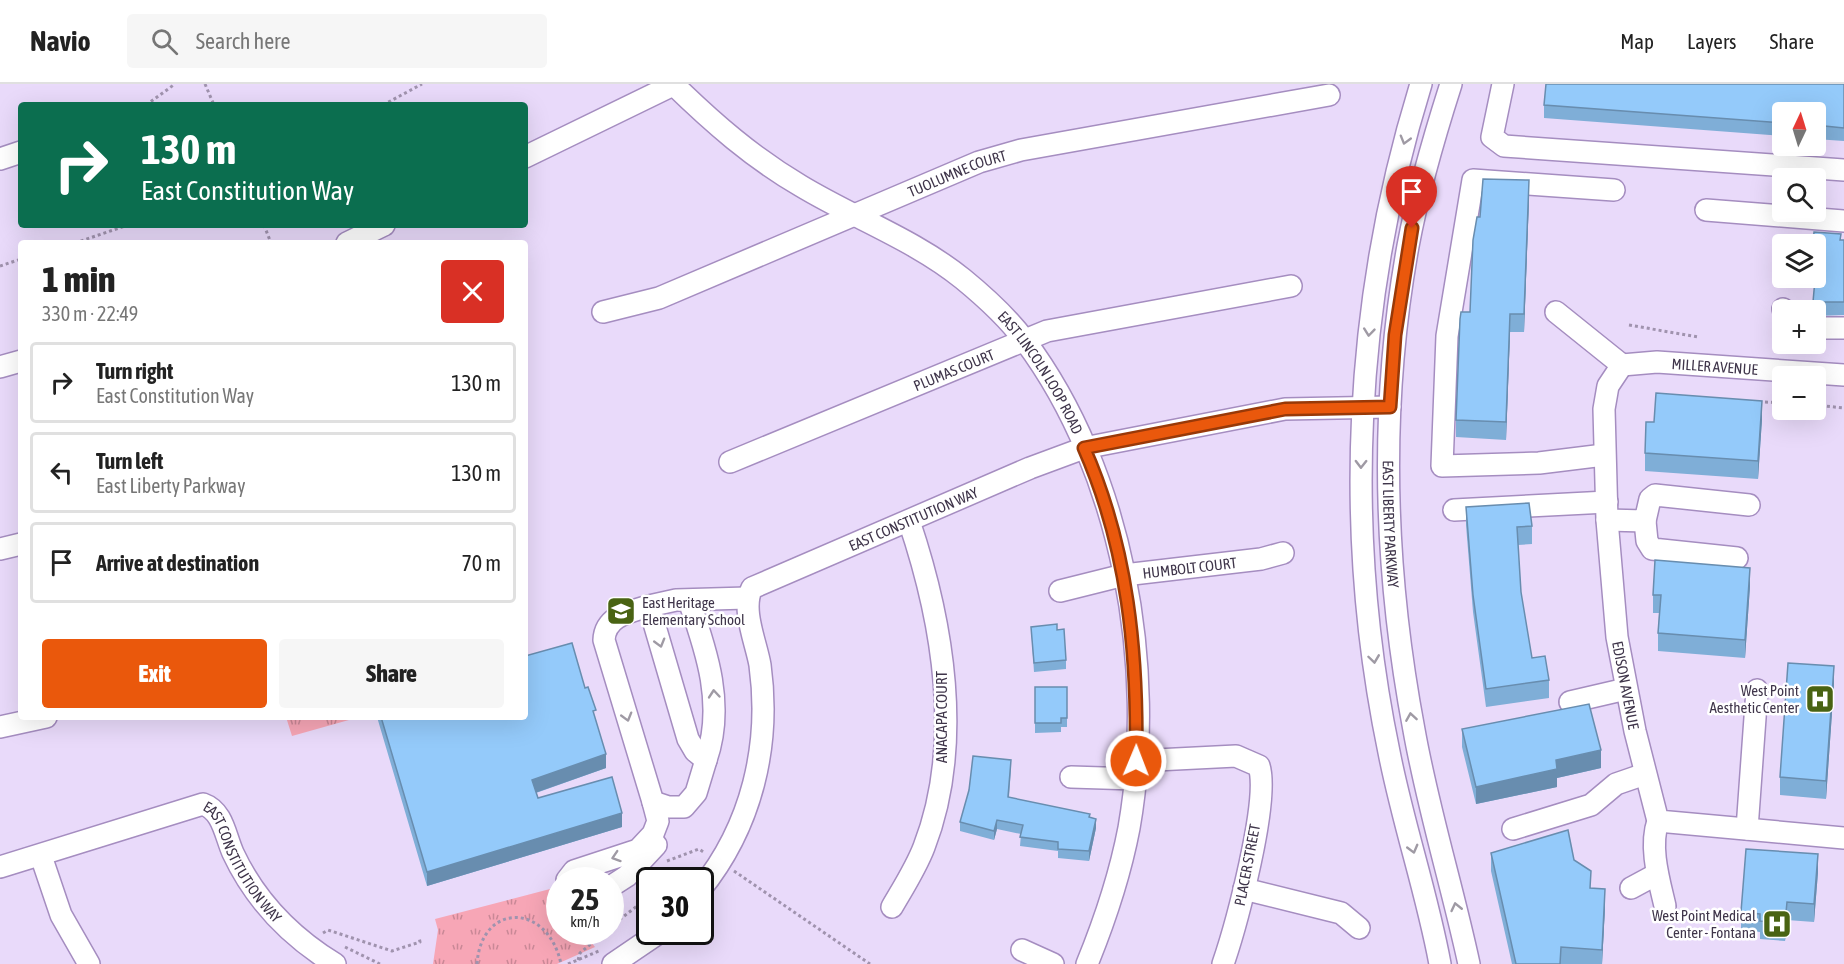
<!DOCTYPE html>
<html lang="en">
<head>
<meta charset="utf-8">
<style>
  body { margin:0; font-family:"Asap Condensed",sans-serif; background:#f6f6f6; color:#222; height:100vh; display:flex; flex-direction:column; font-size:22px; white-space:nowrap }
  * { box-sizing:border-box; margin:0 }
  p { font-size:20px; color:#767676 }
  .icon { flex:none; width:33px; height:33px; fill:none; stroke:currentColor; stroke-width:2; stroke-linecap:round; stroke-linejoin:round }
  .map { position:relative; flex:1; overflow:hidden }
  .drawer { position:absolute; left:18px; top:156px; width:510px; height:480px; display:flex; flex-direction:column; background:#fff; border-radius:6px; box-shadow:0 6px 24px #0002 }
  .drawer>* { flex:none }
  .hud { position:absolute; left:18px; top:18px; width:510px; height:126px; border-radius:6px; box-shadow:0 6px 24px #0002; background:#0b6e4f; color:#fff; overflow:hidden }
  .needle { width:39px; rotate:4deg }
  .buttons { position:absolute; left:1772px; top:18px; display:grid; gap:12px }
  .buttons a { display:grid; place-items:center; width:54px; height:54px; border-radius:6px; background:#fff; box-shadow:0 6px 24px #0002; font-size:30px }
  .speed { position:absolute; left:546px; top:783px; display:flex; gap:12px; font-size:30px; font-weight:700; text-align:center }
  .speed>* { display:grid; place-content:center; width:78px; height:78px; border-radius:50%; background:#fff; box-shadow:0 6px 24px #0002; line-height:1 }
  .speed small { font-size:15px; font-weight:400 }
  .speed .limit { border:3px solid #111; border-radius:9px; background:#fff; color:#111 }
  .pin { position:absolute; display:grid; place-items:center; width:51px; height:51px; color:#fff; margin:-62px -26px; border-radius:50% 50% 50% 0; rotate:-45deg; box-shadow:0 0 6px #0007 }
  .pin .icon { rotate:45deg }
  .me { position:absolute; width:66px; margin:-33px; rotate:1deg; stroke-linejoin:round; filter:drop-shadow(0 0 4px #0008) }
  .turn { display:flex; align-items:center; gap:21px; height:126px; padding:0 24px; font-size:27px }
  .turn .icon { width:78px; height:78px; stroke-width:2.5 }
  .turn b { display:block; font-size:42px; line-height:51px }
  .round { display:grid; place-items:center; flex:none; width:63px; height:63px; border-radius:6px; background:#f6f6f6 }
  .headline { display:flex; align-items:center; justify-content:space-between; height:102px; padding:0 24px }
  h1 { font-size:36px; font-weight:800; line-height:45px }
  .primary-button { display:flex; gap:12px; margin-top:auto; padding:12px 24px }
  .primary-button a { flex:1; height:69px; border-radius:6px; background:#ea580c; color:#fff; font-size:24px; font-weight:800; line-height:69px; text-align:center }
  .primary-button a+a { background:#f6f6f6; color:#222 }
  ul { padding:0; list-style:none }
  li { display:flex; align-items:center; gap:18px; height:81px; margin:0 12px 9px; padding:0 12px; border:3px solid #e0e0e0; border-radius:6px }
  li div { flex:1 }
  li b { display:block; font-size:22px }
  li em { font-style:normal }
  header { display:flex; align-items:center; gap:36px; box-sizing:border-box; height:84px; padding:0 30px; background:#fff; border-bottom:2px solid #e0e0e0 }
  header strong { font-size:28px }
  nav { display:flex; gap:33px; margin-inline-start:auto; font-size:21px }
  .search { width:420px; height:54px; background:#f6f6f6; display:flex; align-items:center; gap:15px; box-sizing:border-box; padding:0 21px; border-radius:6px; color:#767676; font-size:22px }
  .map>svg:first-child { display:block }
</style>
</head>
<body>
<header>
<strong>Navio</strong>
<div class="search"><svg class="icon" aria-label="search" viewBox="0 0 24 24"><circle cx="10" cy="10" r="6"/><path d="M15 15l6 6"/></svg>Search here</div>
<nav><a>Map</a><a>Layers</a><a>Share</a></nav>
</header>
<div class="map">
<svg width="1844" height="880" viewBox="0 0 1844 880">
  <defs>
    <pattern id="grass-tufts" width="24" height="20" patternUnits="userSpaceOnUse" patternTransform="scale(1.5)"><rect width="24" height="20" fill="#f7a6b6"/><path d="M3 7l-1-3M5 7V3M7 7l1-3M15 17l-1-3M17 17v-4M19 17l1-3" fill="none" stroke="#c98896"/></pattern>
  </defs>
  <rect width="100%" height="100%" fill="#e9dafa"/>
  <!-- grass -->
  <path fill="url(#grass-tufts)" d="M 286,633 L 356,633 L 356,634 L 292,652 Z
    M 550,805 L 559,817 L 560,848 L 583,848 L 595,863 L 557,880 L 433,880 L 438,846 L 435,835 Z"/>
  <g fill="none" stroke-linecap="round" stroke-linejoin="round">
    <!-- minor casing -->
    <g stroke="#a58dc0" stroke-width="24">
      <g id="minor">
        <path id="s1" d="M 673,0 C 713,39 753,74 801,102 C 854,134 915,156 963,195 C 985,213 1008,234 1025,257 C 1123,388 1157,584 1129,744 C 1120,791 1105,836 1087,880"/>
        <path d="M 1421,0 C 1354,216 1343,447 1389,668 C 1403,740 1427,809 1440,880"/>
        <path id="s2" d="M 1451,0 C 1434,53 1418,108 1408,162 C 1379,322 1384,487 1414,646 C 1428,725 1452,801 1469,880"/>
        <path d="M 1503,0 L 1492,53 L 1504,62 L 1844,86"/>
        <path d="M 525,73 L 675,0"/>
        <path d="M 0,75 L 21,68"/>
        <path d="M 1706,126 L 1844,137"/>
        <path d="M 347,159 L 384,141"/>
        <path d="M 1783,225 L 1784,226"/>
        <path id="s3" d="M 603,228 L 659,214 L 979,78 L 1021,66 L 1329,11"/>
        <path d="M 1556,228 L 1622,281"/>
        <path d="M 1815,244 L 1844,244"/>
        <path id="s4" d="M 1622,281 L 1608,302 L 1604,325 L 1607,436 L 1617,553 L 1635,647 L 1658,737 L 1844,754"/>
        <path id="s5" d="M 1622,281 L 1657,278 L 1844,291"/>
        <path d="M 0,283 L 21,277"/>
        <path d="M 1604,371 L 1539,379 L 1442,382 L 1447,252 L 1473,96 L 1614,106"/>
        <path id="s6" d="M 730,378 L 1047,247 L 1291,202"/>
        <path d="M 1454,426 L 1607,418"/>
        <path d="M 1607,436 L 1645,437 L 1650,415 L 1655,411 L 1749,421"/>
        <path d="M 1645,437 L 1647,457 L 1652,465 L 1737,474"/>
        <path d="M 0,465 L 21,460"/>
        <path id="s7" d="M 1060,507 L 1124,491 L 1261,475 L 1283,469"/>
        <path d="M 689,517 C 707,568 725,622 706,676 L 695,667 L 688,655 L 649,522 L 676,516 L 747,514"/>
        <path d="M 649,522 C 629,528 605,532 604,556 L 653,718 L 668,723 L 684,723 L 696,709 L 706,676"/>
        <path d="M 1570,618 L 1626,605"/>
        <path d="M 0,643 L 46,633"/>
        <path d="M 1136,677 L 1236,672 L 1259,682 C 1270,716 1236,842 1223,880"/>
        <path d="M 1071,693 L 1135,695"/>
        <path d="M 1658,737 C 1649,763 1659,796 1665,822"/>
        <path d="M 1513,745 L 1591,721 L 1616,700 L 1645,690"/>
        <path d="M 1747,745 L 1757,606"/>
        <path d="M 41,772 L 61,831 L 89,880"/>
        <path id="s8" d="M 0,783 L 203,720 C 223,727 225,751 233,769 C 255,816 291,853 335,880"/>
        <path d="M 567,796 L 574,787 L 638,766 L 653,750 L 658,737 L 653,718"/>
        <path d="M 610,803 L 627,792 L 656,761"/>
        <path d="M 1631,804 L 1657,790"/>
        <path d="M 1244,805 L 1341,829 L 1359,844"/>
        <path id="s9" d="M 700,806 C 752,742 771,661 760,581 C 756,558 741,525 752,504 L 1030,384 L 1084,364 L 1285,325 L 1390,323"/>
        <path d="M 892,823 C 903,804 916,784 924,763 C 964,660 943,538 909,437"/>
        <path d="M 1022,866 L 1053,880"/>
        <path d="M 613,880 L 660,848"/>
      </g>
    </g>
    <!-- path -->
    <path stroke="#a093ae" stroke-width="3" stroke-dasharray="3 3" stroke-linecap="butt" d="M 205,0 L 214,21
      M 146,21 L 175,0
      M 383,21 L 422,0
      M 264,141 L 271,159
      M 75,159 L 128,141
      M 0,182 L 21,175
      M 1629,241 L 1698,253
      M 1765,318 L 1782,319
      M 1815,321 L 1844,324
      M 667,777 L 699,765 L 705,769
      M 734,787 L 870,880
      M 610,843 L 650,812
      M 323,849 L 328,846 L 392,867 L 420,858 L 419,853
      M 345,863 L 380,880
      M 578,876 L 580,869 L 605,848
      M 477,880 C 481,818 548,818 561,880
      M 568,880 L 599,867"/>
    <!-- minor -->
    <use href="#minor" stroke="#fff" stroke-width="21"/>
  </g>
  <!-- wall -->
  <path fill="#7faed7" d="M 1844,0 L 1844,57 L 1815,55 L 1815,28 L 1782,28 L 1782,52 L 1544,34 L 1544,21 Z
    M 1529,114 L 1524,248 L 1510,248 L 1506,356 L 1456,353 L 1456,336 L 1470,228 L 1480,133 Z
    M 1841,156 L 1844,156 L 1844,231 L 1815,232 L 1815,226 L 1813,226 L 1815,197 L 1811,197 L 1811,194 L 1815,194 L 1815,160 Z
    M 1762,335 L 1758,395 L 1645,387 L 1645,369 Z
    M 1466,423 L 1532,442 L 1532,460 L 1518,461 L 1521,508 L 1532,574 L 1549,596 L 1549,614 L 1486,623 L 1473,528 L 1466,441 Z
    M 1750,502 L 1745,574 L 1658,567 L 1658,549 L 1659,529 L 1653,529 L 1653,511 Z
    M 1031,543 L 1057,546 L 1066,576 L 1066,585 L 1034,588 Z
    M 1834,600 L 1826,715 L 1780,711 L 1780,693 Z
    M 1035,603 L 1067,603 L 1067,643 L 1061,643 L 1061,648 L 1035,649 Z
    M 377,633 L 525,633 L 596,636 L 606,684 L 536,709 L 538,714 L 622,743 L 427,802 Z
    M 1462,645 L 1601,684 L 1557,694 L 1557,703 L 1476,720 L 1462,663 Z
    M 1011,685 L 1009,713 L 1089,733 L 1096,744 L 1089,777 L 1058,774 L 1058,767 L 1020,762 L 1021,750 L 997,745 L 994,756 L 960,747 L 960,738 Z
    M 1491,769 L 1574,776 L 1591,804 L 1605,823 L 1602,880 L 1512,880 L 1491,787 Z
    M 1818,788 L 1814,838 L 1787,836 L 1785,857 L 1760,855 L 1760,848 L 1741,846 L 1741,828 Z"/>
  <!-- shaded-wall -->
  <path fill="#688daf" d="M 1529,96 L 1529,114 L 1524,248 L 1524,230 Z
    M 1510,230 L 1510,248 L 1506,356 L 1506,338 Z
    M 1762,317 L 1762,335 L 1758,395 L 1758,377 Z
    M 1750,484 L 1750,502 L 1745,574 L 1745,556 Z
    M 1834,582 L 1834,600 L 1826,715 L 1826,697 Z
    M 1601,666 L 1601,684 L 1557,694 L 1557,703 L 1476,720 L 1476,703 L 1556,676 Z
    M 606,670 L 606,684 L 532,710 L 532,696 Z
    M 622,729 L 622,743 L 427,802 L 427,788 Z
    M 1096,735 L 1096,744 L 1089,777 L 1089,767 Z
    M 997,736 L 997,745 L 994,756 L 994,747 Z
    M 1818,770 L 1818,788 L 1814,838 L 1814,820 Z
    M 1605,805 L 1605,823 L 1602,880 L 1602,866 Z
    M 1787,818 L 1787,836 L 1785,857 L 1785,839 Z"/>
  <!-- building -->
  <path fill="#94cafa" stroke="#688daf" stroke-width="1.5" d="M 1546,0 L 1844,0 L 1844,44 L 1815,41 L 1815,28 L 1782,28 L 1782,39 L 1544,21 Z
    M 1483,95 L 1529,96 L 1524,230 L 1510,230 L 1506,338 L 1456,336 L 1460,235 L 1461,228 L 1470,228 L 1473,156 L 1477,133 L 1480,133 Z
    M 1814,148 L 1841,150 L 1840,156 L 1844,156 L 1844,218 L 1813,218 L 1816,184 L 1815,184 L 1815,160 L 1813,160 Z
    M 1656,309 L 1762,317 L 1758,377 L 1645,369 L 1646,338 L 1654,338 Z
    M 1529,419 L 1532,442 L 1517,443 L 1521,508 L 1532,574 L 1545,572 L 1549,596 L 1486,605 L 1473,511 L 1466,423 Z
    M 1655,476 L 1750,484 L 1745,556 L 1658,549 L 1661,511 L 1653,511 Z
    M 1057,540 L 1057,546 L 1064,545 L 1066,576 L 1034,579 L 1031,543 Z
    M 572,559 L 585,604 L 588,603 L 596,626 L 593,627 L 606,670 L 532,696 L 538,714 L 612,693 L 622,729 L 427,788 L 381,633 L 525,633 L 525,572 Z
    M 1788,579 L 1834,582 L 1826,697 L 1780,693 Z
    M 1035,603 L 1067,603 L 1067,634 L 1061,634 L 1061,639 L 1035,639 Z
    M 1589,620 L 1601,666 L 1556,676 L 1557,685 L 1476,703 L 1462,645 Z
    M 973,672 L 1011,676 L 1008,713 L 1090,730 L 1089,733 L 1096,735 L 1089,767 L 1058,765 L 1058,758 L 1020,753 L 1023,741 L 997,736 L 994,747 L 960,738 L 969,706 Z
    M 1568,746 L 1574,776 L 1591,787 L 1590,804 L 1605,805 L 1602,866 L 1561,863 L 1560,880 L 1516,880 L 1491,769 Z
    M 1746,765 L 1818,770 L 1814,820 L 1787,818 L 1785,839 L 1760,837 L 1760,830 L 1741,828 Z"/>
  <!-- one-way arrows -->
  <defs><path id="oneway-chevron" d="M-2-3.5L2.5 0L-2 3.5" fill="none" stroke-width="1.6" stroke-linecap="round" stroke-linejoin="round" transform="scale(1.5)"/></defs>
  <g stroke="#9f9aa4">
    <use href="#oneway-chevron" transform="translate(1405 56) rotate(106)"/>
    <use href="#oneway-chevron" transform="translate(1369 248) rotate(96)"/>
    <use href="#oneway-chevron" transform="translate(1361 380) rotate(91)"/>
    <use href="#oneway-chevron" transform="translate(660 559) rotate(74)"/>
    <use href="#oneway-chevron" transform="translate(1374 575) rotate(82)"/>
    <use href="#oneway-chevron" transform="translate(714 610) rotate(-95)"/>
    <use href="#oneway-chevron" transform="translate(627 633) rotate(74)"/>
    <use href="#oneway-chevron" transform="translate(1411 633) rotate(-99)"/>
    <use href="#oneway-chevron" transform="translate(1413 765) rotate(75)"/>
    <use href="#oneway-chevron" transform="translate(616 773) rotate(162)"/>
    <use href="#oneway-chevron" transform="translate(1456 823) rotate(-103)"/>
  </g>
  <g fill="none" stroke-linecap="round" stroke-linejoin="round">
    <!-- route casing -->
    <g stroke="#983908" stroke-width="15">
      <path id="route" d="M 1136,677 C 1138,569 1128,464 1084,364 L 1285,325 L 1390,323 L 1395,251 L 1412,144"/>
    </g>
    <!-- route -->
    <use href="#route" stroke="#ea580c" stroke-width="10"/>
  </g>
  <!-- icons -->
  <defs>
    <g id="school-square" transform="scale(1.5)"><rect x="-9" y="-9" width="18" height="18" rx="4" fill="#496313" stroke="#fff"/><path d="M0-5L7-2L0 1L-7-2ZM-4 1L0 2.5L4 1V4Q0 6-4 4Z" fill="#fff"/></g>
    <g id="hospital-square" transform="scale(1.5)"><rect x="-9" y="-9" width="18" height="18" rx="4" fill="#496313" stroke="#fff"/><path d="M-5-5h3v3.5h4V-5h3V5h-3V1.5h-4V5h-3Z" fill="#fff"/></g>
  </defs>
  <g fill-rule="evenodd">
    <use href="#school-square" x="621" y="527"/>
    <use href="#hospital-square" x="1820" y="615"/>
    <use href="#hospital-square" x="1777" y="840"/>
  </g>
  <g text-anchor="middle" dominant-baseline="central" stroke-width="5" stroke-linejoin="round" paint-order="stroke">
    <!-- street labels -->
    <g font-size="15" fill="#3f354a" stroke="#fff">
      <text stroke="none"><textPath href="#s3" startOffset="381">TUOLUMNE COURT</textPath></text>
      <text stroke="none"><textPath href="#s5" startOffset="93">MILLER AVENUE</textPath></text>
      <text stroke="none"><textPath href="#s6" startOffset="242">PLUMAS COURT</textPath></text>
      <text stroke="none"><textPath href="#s1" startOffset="474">EAST LINCOLN LOOP ROAD</textPath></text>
      <text stroke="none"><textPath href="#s9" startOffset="494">EAST CONSTITUTION WAY</textPath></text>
      <text stroke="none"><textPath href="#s2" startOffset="447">EAST LIBERTY PARKWAY</textPath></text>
      <text stroke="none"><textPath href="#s7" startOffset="132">HUMBOLT COURT</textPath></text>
      <text stroke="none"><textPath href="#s4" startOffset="326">EDISON AVENUE</textPath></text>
      <text transform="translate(941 633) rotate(-90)">ANACAPA COURT</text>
      <text stroke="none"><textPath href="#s8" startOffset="284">EAST CONSTITUTION WAY</textPath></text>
      <text transform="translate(1247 781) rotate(-79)">PLACER STREET</text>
    </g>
    <!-- poi labels -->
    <g font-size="15" fill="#3f354a" stroke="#fff" text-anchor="end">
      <text x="642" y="518" text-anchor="start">East Heritage<tspan x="642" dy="17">Elementary School</tspan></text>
      <text x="1799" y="606">West Point<tspan x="1799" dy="17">Aesthetic Center</tspan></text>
      <text x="1756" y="831">West Point Medical<tspan x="1756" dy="17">Center - Fontana</tspan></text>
    </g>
  </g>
</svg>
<div class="buttons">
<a><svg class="needle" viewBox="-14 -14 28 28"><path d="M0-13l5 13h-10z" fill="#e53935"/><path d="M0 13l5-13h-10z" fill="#767676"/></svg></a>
<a><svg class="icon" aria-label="search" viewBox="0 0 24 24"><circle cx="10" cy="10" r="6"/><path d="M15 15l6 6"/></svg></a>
<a><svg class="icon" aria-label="layers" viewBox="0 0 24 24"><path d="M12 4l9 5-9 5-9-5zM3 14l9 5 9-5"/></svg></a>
<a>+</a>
<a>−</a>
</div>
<div class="speed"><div>25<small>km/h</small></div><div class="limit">30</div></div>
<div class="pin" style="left:1412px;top:144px;background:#d93025"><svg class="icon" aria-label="arrive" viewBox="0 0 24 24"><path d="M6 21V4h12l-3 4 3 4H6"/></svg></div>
<svg class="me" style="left:1136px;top:677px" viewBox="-20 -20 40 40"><circle r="17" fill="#ea580c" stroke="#fff" stroke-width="3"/><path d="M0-11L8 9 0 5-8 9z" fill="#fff"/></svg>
<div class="hud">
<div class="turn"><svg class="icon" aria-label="right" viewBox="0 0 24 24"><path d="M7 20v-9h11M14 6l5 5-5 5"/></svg><div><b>130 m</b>East Constitution Way</div></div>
</div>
<section class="drawer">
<div class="headline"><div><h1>1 min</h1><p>330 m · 22:49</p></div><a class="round" style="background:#d93025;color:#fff"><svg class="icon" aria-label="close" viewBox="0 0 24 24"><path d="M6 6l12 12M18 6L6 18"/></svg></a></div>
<ul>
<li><svg class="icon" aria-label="right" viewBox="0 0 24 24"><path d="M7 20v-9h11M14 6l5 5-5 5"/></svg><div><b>Turn right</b><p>East Constitution Way</p></div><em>130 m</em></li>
<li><svg class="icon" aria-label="left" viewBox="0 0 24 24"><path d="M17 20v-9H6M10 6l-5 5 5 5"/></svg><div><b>Turn left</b><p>East Liberty Parkway</p></div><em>130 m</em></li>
<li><svg class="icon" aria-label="arrive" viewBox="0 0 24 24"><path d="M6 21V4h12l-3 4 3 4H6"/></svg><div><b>Arrive at destination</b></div><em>70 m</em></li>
</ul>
<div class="primary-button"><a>Exit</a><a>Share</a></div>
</section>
</div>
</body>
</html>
